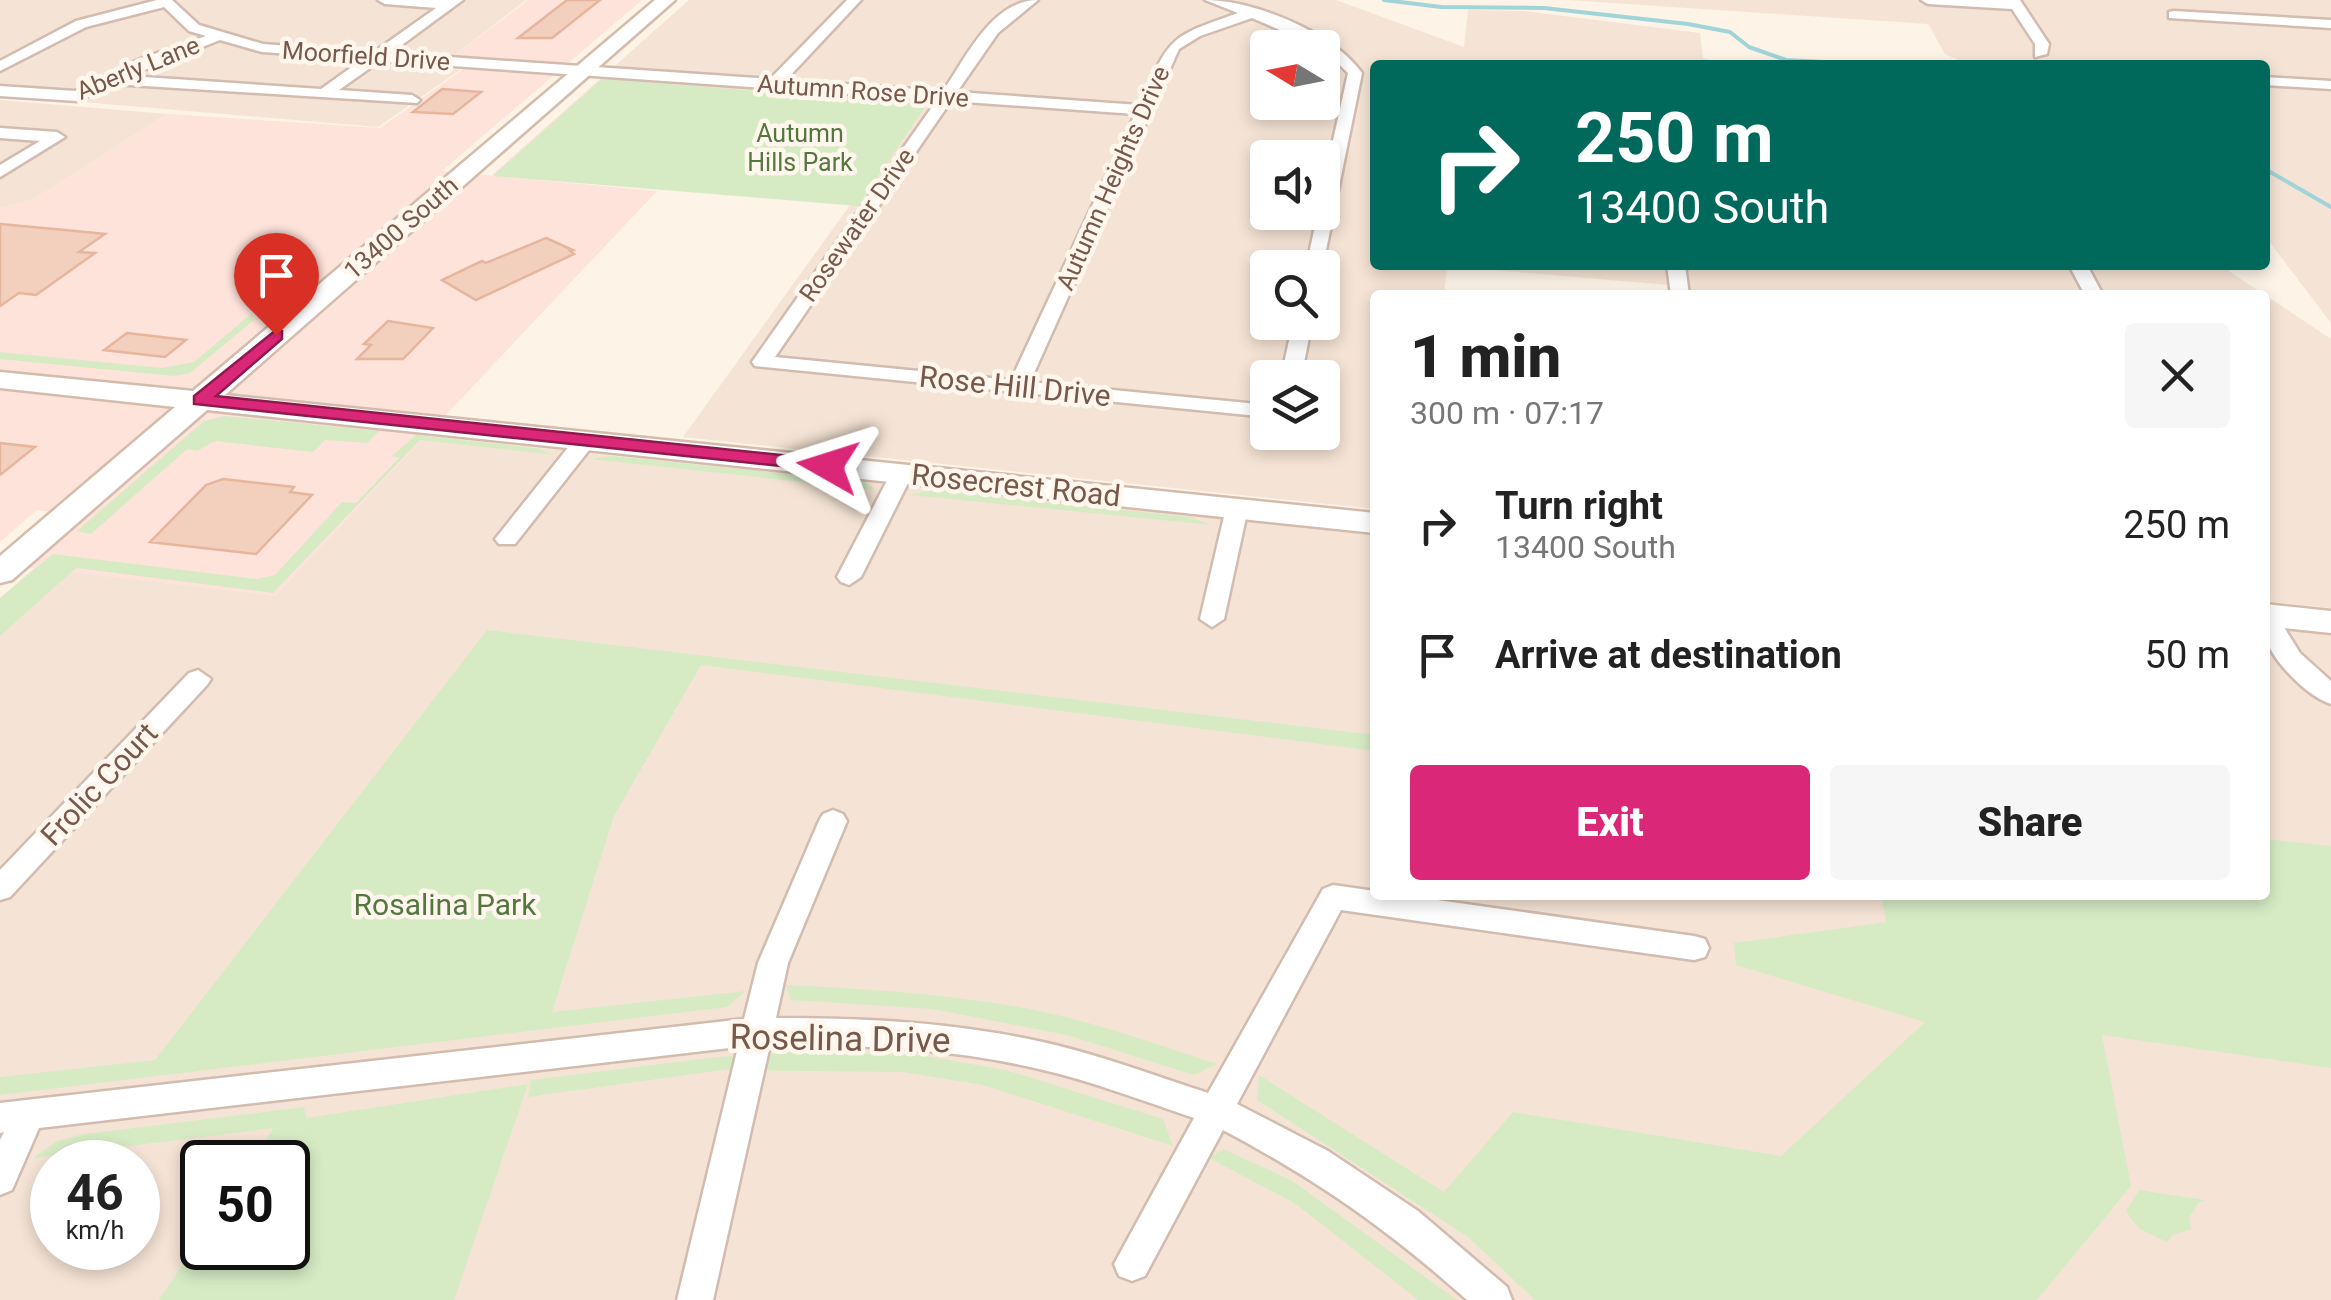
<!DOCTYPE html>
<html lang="en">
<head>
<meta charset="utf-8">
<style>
  body { margin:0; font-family:Roboto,sans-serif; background:#f6f6f6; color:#222; height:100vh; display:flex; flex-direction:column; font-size:38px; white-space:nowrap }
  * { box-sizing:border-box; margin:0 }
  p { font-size:32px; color:#767676 }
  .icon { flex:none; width:55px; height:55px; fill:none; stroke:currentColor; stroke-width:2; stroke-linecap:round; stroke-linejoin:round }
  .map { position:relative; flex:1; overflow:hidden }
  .details { position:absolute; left:1370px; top:290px; width:900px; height:610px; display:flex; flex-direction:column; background:#fff; border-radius:10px; box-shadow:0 5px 15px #0003 }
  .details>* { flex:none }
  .guide { position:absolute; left:1370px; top:60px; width:900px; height:210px; border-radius:10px; box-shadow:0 5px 15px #0003; background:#00695c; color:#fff; overflow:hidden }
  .needle { width:65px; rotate:280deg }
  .buttons { position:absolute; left:1250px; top:30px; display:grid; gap:20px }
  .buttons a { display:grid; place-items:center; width:90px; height:90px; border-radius:10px; background:#fff; box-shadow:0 5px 15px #0003; font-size:50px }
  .speed { position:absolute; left:30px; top:1140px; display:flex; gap:20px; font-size:50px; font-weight:700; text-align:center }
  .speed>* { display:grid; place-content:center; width:130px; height:130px; border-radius:50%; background:#fff; box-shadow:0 5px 15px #0003; line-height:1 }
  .speed small { font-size:25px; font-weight:400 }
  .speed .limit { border:5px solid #111; border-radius:15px; background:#fff; color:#111 }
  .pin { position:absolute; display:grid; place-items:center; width:85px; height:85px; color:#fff; margin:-102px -42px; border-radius:50% 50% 50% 0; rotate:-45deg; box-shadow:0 0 10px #0007 }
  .pin .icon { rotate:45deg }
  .me { position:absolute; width:110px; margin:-55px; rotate:276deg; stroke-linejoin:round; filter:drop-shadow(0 0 8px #0008) }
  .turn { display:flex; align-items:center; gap:35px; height:210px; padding:0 40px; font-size:45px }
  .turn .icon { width:130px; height:130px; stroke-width:2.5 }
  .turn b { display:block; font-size:70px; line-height:85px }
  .round { display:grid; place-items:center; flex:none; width:105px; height:105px; border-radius:10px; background:#f6f6f6 }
  .overview { display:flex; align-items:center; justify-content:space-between; height:170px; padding:0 40px }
  h1 { font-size:60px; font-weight:800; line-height:75px }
  .primary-button { display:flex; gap:20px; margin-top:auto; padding:20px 40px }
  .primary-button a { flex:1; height:115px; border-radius:10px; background:#db2777; color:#fff; font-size:40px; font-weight:800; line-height:115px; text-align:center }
  .primary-button a+a { background:#f6f6f6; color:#222 }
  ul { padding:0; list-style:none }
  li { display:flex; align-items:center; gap:30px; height:130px; padding:0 40px }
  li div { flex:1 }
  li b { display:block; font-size:38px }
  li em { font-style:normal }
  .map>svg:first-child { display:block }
</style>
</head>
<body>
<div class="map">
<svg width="2331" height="1300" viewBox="0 0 2331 1300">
  <rect width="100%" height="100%" fill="#fdf3e7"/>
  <!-- residential -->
  <path fill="#f5e4d5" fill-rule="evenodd" d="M 0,0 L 526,0 L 438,68 L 460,70 L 378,127 L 0,95 Z
    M 689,0 L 1336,0 L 1464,47 L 1468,10 L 1523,11 L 1700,33 L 1703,58 L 1731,65 L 1375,65 L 1375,265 L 2220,265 L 2265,295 L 1670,295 L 1668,285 L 1447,266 L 1444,295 L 1375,295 L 1375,509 L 683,437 L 850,205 L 492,175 ZM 1268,48 L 1322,48 L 1322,102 L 1268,102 ZM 1268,158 L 1322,158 L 1322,212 L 1268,212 ZM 1268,268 L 1322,268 L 1322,322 L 1268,322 ZM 1268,378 L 1322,378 L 1322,432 L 1268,432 Z
    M 1567,0 L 2331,0 L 2331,323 L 2265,236 L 2265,65 L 1970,65 L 1945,54 L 1928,24 Z
    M 0,100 L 167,114 L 34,199 L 0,208 Z
    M 2265,295 L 2331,339 L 2331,608 L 2265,601 Z
    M 425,436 L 1375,535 L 1375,895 L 2265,895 L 2265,628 L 2331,634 L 2331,1300 L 0,1300 L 0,598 L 39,564 L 275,593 ZM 52,1162 L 138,1162 L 138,1248 L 52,1248 ZM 202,1162 L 288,1162 L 288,1248 L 202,1248 Z"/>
  <!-- commercial -->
  <path fill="#fde3da" d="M 528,0 L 642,0 L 442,171 L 657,191 L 275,596 L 24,567 L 83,516 L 37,510 L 0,542 L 0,208 L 34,199 L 167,114 L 380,128 L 476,60 L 451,58 Z"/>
  <!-- green -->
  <path fill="#d6ebc4" d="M 602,79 L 927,104 L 858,206 L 493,176 Z
    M 251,314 L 255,319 L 190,373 L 174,376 L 0,359 L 0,352 L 162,368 L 194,362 Z
    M 225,416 L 379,431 L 367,443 L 325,440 L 313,452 L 215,441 L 197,451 L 187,449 L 91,534 L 77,531 L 204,421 Z
    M 416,435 L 536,448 L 554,455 L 420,440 L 273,593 L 76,568 L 0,636 L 0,598 L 53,554 L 257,579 L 275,575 L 342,502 L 356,503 L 399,458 L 392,456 Z
    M 612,456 L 865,482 L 876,490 L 590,459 Z
    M 929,490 L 1190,517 L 1211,525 L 910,495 Z
    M 487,630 L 1375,735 L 1375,751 L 701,665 L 614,816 L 552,1012 L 746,991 L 727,1007 L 0,1095 L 0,1077 L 155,1060 Z
    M 2265,839 L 2331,846 L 2331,1068 L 2102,1035 L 2131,1186 L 2037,1300 L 1535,1300 L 1468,1237 L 1257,1100 L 1259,1075 L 1444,1192 L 1513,1112 L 1781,1156 L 1925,1022 L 1736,965 L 1734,943 L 1886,922 L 1881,895 L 2265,895 Z
    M 786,985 C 858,988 930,993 1001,1004 C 1075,1015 1147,1041 1217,1064 L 1194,1075 L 1067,1035 L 932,1009 L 790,1000 Z
    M 797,1052 L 919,1055 L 1006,1070 L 1163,1119 L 1173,1146 L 983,1085 L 902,1072 L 722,1070 L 528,1097 L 531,1080 L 718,1057 Z
    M 528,1084 L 454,1300 L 159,1300 L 202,1235 L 202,1248 L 288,1248 L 288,1162 L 251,1162 L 278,1121 L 273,1128 L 33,1158 L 57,1141 L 85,1134 L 304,1107 L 306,1118 Z
    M 1223,1149 L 1291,1180 L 1457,1300 L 1418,1300 L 1296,1204 L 1209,1158 Z
    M 2139,1190 L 2205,1200 L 2199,1202 L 2189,1218 L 2192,1229 L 2173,1235 L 2167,1242 L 2138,1228 L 2126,1211 Z"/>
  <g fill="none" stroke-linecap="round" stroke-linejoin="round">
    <!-- stream -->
    <path stroke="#a0d4d9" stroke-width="4" d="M 1384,0 L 1441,7 L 1544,8 L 1688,24 L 1730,32 L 1749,47 L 1786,60 L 1881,65
      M 2265,169 L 2331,207"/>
  </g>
  <!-- building -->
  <path fill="#f3d0be" stroke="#e6b59e" stroke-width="2.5" d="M 567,0 L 600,0 L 552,38 L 518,38 Z
    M 442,89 L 481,92 L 453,114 L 413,112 Z
    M 0,224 L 65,230 L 105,234 L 79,252 L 95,253 L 36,295 L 19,293 L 0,306 Z
    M 546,238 L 573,250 L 570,251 L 574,254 L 476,300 L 442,280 L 482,261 L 486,263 Z
    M 388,321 L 433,328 L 403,359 L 357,359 L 371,345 L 364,344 Z
    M 127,333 L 186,340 L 165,357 L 104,350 Z
    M 0,443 L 35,447 L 0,475 Z
    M 223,479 L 294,487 L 290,492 L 312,495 L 256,554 L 150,542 L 206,485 Z"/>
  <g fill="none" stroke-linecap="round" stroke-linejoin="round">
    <!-- minor casing -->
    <g stroke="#d1bcaf" stroke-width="5">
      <path id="minor" d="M 157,0 L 172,0 L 199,25 L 263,44 L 374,52 L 436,8 L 385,4 L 378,0 L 463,0 L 391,53 L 770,79 L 847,0 L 861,0 L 786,80 L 943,91 C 966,58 992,0 1038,0 L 998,33 L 957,92 L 1139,105 C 1171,37 1166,38 1238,13 L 1205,0 C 1254,0 1334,33 1362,73 L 1322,270 L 1306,268 L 1318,212 L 1322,212 L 1322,190 L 1348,73 L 1322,48 L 1252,18 L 1200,36 L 1179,49 L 1030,382 L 1268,405 L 1268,417 L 755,366 L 752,362 L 937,100 L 380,61 L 339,90 L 412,95 L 420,100 L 417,103 L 113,84 L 77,101 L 0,96 L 0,86 L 75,91 L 140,59 L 206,36 L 189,31 L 164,7 L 86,27 L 0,71 L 0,61 L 76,21 ZM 220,40 L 262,52 L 363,59 L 321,89 L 129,76 ZM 951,101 L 1135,114 L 1011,380 L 775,357 Z
        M 1921,0 L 2020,0 L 2049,44 L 2047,54 L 2035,57 L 2035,44 L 2012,9 L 1928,4 Z
        M 2174,11 L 2331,20 L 2331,28 L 2169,18 L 2169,12 Z
        M 2265,77 L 2331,81 L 2331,89 L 2265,85 Z
        M 0,128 L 57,132 L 65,137 L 0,177 L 0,165 L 40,141 L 0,138 Z
        M 1667,265 L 1685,265 L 1689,295 L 1671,295 Z
        M 2069,265 L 2087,265 L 2103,295 L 2085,295 Z
        M 1293,322 L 1312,322 L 1301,378 L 1281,378 Z
        M 586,434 L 597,440 L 515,544 L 499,544 L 495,539 L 499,534 L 578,435 Z
        M 902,466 L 913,473 L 861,577 L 849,585 L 841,582 L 837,577 L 891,473 Z
        M 1237,501 L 1248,508 L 1224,619 L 1212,627 L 1200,619 L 1226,508 Z
        M 2265,609 L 2274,611 L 2300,653 L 2331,681 L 2331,704 C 2308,697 2269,659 2265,634 C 2264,626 2265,617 2265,609 Z
        M 198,670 L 211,679 L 207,685 L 10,897 L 0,900 L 0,870 L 189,673 Z
        M 833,810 L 843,814 L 847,821 L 788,963 L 776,1018 C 865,1018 951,1022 1038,1041 C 1095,1053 1152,1075 1208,1093 L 1323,889 L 1333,885 L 1375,891 L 1375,895 L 1402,895 L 1694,936 L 1705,939 L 1709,948 L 1705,957 L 1694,960 L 1341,910 L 1237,1104 L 1328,1151 L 1418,1211 L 1507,1287 L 1512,1300 L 1467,1300 C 1386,1228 1319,1181 1223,1130 L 1145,1276 L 1132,1281 L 1119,1276 L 1114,1264 L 1194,1118 C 1143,1101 1092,1081 1039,1069 C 951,1048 861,1045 770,1045 L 713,1300 L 677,1300 L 738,1047 L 39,1128 L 12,1190 L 0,1195 L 0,1140 L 4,1132 L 0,1133 L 0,1103 L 744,1019 L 758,963 L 819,821 L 823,814 Z"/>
    </g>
    <!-- secondary casing -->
    <g stroke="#d4bcac" stroke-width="5">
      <path id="secondary" d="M 655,0 L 675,0 L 225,395 L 1375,513 L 1375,533 L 207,410 L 12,580 L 0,583 L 0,556 L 175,407 L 0,388 L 0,372 L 193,391 Z
        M 2265,604 L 2331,611 L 2331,633 L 2265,626 Z"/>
    </g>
    <!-- minor -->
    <use href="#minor" fill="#fff" fill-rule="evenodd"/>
    <!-- secondary -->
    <use href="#secondary" fill="#fff" fill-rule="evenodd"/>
  </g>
  <!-- route -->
  <path fill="#db2777" stroke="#8e194d" stroke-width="2.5" d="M 276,330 L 282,331 L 282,339 L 216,396 L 828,460 L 837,466 L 828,471 L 194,404 L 194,396 Z"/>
  <g text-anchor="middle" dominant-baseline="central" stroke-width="9" stroke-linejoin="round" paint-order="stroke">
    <!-- far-street labels -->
    <g font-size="25" fill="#77584a" stroke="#fff7ed">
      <text transform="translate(366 56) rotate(4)">Moorfield Drive</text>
      <text transform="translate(138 68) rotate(-22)">Aberly Lane</text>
      <text transform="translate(863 91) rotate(4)">Autumn Rose Drive</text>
      <text transform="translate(1113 178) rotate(-66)">Autumn Heights Drive</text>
      <text transform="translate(857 225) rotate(-55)">Rosewater Drive</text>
      <text transform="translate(401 228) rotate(-41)">13400 South</text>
    </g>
    <!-- far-park labels -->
    <g font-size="25" fill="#53773f" stroke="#fff7ed">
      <text x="800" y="133">Autumn<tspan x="800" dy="29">Hills Park</tspan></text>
    </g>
    <!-- street labels -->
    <g font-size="30" fill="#77584a" stroke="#fff7ed">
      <text transform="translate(1015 386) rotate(6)">Rose Hill Drive</text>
      <text transform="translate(1016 485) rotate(6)">Rosecrest Road</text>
      <text transform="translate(99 784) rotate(-47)">Frolic Court</text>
    </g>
    <!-- park labels -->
    <g font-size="30" fill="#53773f" stroke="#fff7ed">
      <text x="445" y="904">Rosalina Park</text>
    </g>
    <!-- near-street labels -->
    <g font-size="35" fill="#77584a" stroke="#fff7ed">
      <text transform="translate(840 1039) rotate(1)">Roselina Drive</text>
    </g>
  </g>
</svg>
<div class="buttons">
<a><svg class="needle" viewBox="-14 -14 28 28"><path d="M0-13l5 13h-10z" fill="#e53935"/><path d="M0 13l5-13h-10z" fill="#767676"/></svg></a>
<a><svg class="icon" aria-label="sound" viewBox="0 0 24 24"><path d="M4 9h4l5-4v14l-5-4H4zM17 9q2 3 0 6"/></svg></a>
<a><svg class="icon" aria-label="search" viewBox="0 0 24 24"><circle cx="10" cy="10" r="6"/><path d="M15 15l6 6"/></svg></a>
<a><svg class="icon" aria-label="layers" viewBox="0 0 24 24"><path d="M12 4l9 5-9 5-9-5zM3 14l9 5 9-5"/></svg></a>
</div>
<div class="speed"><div>46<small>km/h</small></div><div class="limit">50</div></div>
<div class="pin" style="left:276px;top:335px;background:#d93025"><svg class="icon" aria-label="arrive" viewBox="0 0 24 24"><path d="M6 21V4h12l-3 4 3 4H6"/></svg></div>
<svg class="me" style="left:828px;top:466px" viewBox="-20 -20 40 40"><path d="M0-17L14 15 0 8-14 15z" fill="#db2777" stroke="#fff" stroke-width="4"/></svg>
<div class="guide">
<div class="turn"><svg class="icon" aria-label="right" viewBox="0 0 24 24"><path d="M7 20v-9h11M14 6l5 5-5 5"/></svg><div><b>250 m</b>13400 South</div></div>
</div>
<section class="details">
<div class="overview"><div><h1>1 min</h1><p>300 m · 07:17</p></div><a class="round"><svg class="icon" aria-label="close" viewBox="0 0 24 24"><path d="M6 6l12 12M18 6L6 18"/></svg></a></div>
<ul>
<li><svg class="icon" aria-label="right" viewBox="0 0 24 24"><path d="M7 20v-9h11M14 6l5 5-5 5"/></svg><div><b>Turn right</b><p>13400 South</p></div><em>250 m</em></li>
<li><svg class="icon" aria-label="arrive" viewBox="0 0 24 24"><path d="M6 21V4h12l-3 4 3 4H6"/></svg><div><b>Arrive at destination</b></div><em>50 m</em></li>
</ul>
<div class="primary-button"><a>Exit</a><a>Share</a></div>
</section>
</div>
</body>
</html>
